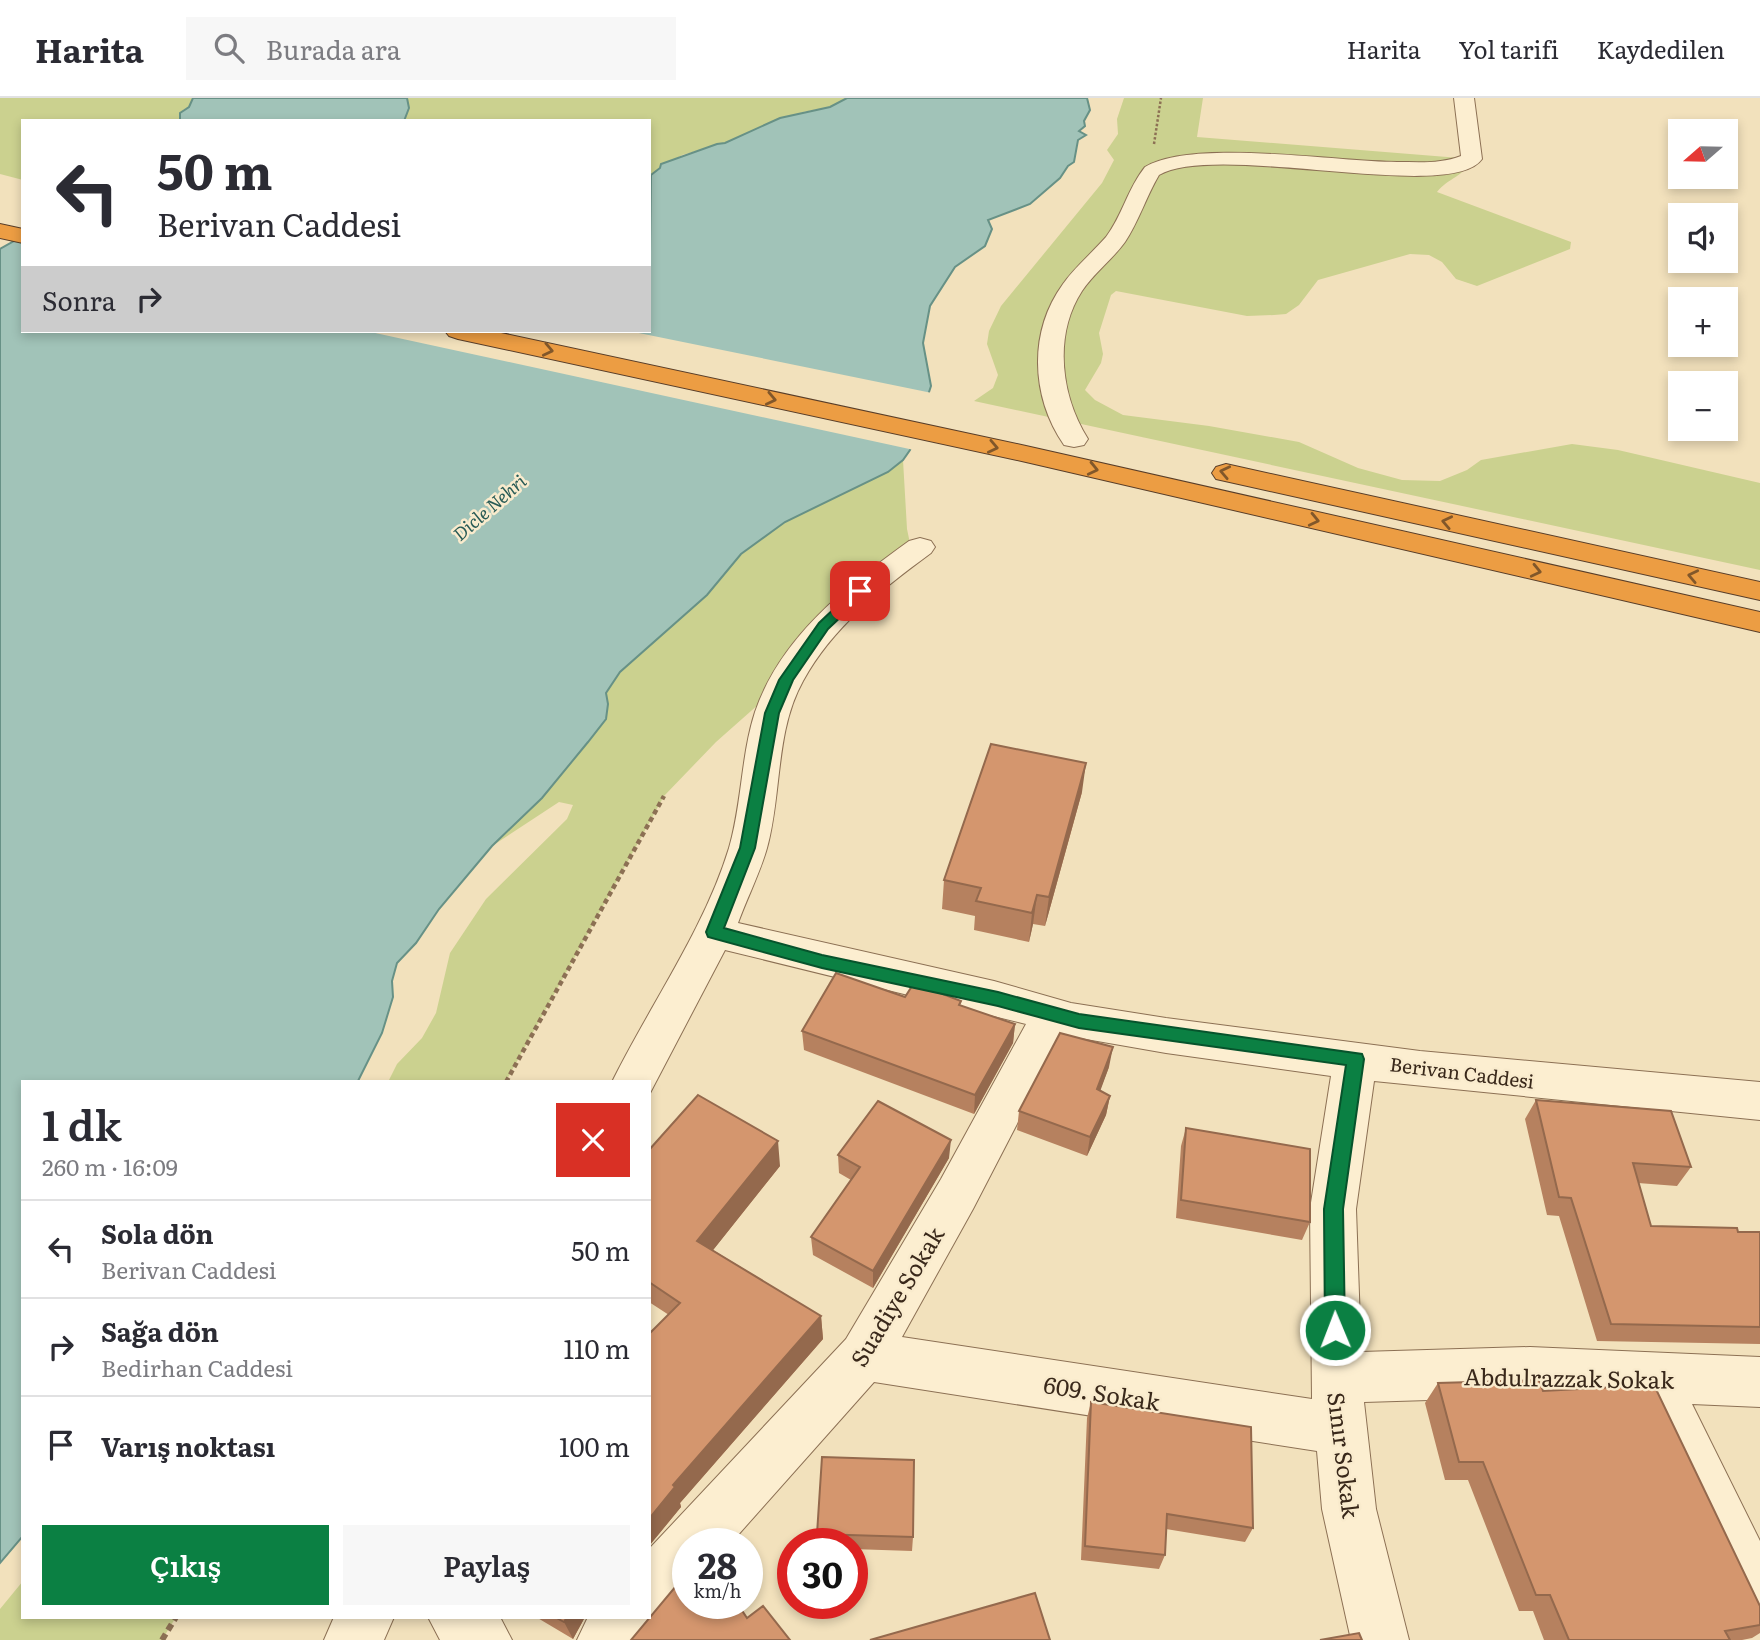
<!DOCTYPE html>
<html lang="tr">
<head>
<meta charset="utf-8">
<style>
  body { margin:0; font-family:Literata,serif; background:#f7f7f7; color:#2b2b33; height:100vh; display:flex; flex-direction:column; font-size:26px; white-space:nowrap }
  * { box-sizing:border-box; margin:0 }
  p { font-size:23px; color:#7c7c81 }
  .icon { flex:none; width:38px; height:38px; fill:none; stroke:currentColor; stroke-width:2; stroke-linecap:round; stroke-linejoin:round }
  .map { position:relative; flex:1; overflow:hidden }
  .drawer { position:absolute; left:21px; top:982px; width:630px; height:539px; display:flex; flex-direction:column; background:#fff; border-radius:0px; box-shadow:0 4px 10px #0003 }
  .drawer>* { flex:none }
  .banner { position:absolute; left:21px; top:21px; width:630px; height:214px; border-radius:0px; box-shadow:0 4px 10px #0003; background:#fff; color:#2b2b33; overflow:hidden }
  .needle { width:46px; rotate:250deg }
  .tools { position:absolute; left:1668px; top:21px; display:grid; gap:14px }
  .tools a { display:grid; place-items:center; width:70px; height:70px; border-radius:0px; background:#fff; box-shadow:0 4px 10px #0003; font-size:35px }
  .speed { position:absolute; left:672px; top:1430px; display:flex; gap:14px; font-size:35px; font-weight:700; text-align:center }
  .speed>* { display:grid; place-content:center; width:91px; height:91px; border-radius:50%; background:#fff; box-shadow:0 4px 10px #0003; line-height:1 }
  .speed small { font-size:18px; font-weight:400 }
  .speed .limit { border:10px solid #d22; background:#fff; color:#111 }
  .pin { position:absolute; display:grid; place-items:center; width:60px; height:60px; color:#fff; margin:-30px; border-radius:14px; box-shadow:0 4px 10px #0006 }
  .me { position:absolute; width:77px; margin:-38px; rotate:359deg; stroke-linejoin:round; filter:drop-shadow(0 0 5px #0008) }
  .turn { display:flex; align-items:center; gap:24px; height:147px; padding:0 21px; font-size:32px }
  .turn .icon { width:91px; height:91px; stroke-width:2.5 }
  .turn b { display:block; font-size:49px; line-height:60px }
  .then { display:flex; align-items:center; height:66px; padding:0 21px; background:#0003; gap:14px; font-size:26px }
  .round { display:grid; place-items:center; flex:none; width:74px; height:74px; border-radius:0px; background:#f7f7f7 }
  .headline { display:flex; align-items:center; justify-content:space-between; height:119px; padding:0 21px }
  h1 { font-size:42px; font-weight:600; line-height:52px }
  .primary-button { display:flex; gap:14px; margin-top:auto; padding:14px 21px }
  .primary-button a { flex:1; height:80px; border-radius:0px; background:#0b8043; color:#fff; font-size:28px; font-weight:600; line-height:80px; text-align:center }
  .primary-button a+a { background:#f7f7f7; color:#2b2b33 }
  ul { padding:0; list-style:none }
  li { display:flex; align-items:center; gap:21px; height:98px; padding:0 21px; border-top:2px solid #e1e1e2 }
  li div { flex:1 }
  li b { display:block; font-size:26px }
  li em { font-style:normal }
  header { display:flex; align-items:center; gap:42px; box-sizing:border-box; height:98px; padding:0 35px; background:#fff; border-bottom:2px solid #e1e1e2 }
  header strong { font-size:33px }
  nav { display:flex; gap:38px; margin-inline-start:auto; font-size:24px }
  .search { width:490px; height:63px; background:#f7f7f7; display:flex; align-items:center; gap:18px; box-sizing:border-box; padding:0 24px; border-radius:0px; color:#7c7c81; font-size:26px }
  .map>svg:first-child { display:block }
</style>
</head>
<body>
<header>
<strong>Harita</strong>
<div class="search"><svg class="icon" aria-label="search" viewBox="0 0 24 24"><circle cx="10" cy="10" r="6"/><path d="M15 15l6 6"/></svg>Burada ara</div>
<nav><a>Harita</a><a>Yol tarifi</a><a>Kaydedilen</a></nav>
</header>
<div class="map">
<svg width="1760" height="1542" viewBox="0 0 1760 1542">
  <rect width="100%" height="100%" fill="#f2e1bc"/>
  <!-- green -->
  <path fill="#cbd18f" d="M 0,0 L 193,0 L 189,9 L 183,12 L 180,23 L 23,23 L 23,82 L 0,76 Z
    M 407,0 L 847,0 L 830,9 L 803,14 L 725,45 L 682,57 L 651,77 L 649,82 L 649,23 L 404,23 L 409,10 Z
    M 1124,0 L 1203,0 L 1197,39 L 1472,61 C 1465,78 1448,80 1437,94 L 1571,144 L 1570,151 L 1477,188 L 1456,181 L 1442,164 L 1429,157 L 1410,156 L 1318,182 L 1299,207 L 1286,216 L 1274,217 L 1247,218 L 1116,193 L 1111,197 L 1099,235 L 1103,256 L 1101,265 L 1085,292 L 1095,302 L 1123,317 L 1209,328 L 1299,344 L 1358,370 L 1402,382 L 1440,383 L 1467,372 L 1481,362 L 1572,346 L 1618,352 L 1760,385 L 1760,472 L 974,303 L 993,290 L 998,277 L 987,246 L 989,233 L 1001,208 L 1102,85 L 1114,62 L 1107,52 L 1118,36 L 1117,21 Z
    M 903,362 L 907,431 L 912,455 L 786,582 L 716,644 L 664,698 L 506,983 L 388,984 L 397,966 L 422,940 L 436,915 L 450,855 L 486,801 L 567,721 L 573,707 L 559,704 L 492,748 L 543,699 L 605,621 L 608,606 L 606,595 L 620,574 L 707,497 L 741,456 L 785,424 L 888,374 Z
    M 23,1483 L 23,1519 L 176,1519 L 162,1542 L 0,1542 L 0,1511 Z"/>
  <!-- water -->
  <path fill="#a1c3b8" stroke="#679186" stroke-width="2" d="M 193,0 L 407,0 L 409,10 L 404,23 L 180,23 L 180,15 L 189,9 Z
    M 847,0 L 1087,0 L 1090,12 L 1084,23 L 1085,28 L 1079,33 L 1086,37 L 1078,42 L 1074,64 L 1068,68 L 1060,80 L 1030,106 L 988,122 L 992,131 L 985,148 L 955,169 L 930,208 L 923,245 L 931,288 L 910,352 L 903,362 L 888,374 L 785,424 L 741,456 L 707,497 L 620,574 L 606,595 L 608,606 L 606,621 L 588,644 L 542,700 L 492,748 L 439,811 L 416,845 L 397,865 L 392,883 L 393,899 L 382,935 L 358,983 L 23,984 L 23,1438 L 0,1465 L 0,151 L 23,138 L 23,233 L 649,233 L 651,77 L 660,70 L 661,66 L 717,46 L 725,45 L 780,20 L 830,9 Z"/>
  <!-- pier -->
  <path fill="#f2e1bc" d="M 366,233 L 629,233 L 932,295 L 914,352 Z"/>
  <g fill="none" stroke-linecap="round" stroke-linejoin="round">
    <!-- minor casing -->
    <g stroke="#8c7054" stroke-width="2">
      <path id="minor" d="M 1454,0 L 1474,0 L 1482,61 C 1451,106 1217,43 1159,77 C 1146,99 1139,123 1125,144 C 1112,162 1094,175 1082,193 C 1053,238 1061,298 1088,341 L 1084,347 L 1074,349 L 1064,347 C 1031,299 1028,234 1063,186 C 1075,169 1092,155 1106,139 C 1122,118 1128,90 1145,69 C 1193,40 1336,64 1397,64 C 1419,64 1441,66 1461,58 Z
        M 920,440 L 931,443 L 935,449 L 931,455 C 881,492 833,528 803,583 C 775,633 782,696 767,750 C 760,775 747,800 738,825 L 994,883 L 1071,905 L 1166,920 L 1420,953 L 1760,984 L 1760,1022 L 1374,983 L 1356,1111 L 1361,1254 L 1530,1249 L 1760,1259 L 1760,1309 L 1692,1306 L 1760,1443 L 1760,1532 L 1740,1524 L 1637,1304 L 1530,1299 L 1364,1304 L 1376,1411 L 1409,1542 L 1351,1542 L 1322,1411 L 1317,1353 L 874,1284 L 730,1446 L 688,1446 L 688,1492 L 669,1513 L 655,1519 L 644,1542 L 577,1542 L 588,1519 L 649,1519 L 649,1451 L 846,1241 L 941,1081 L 1026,926 L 725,852 L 649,997 L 649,984 L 612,984 C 650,907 704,832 729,750 C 742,706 741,657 755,614 C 781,538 847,488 909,443 ZM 1063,937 L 1166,955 L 1331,978 L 1310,1111 L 1312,1301 L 902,1239 L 973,1111 Z
        M 334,1519 L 394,1519 L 384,1542 L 324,1542 Z
        M 428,1519 L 500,1519 L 512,1542 L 440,1542 Z"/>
    </g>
    <!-- highway casing -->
    <g stroke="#593e29" stroke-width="2">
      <path id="highway" d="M 0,126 L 23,131 L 23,145 L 0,140 Z
        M 445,233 L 492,233 L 1026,348 L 1760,514 L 1760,534 L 1026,364 L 458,241 L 449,238 Z
        M 1226,366 L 1760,484 L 1760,502 L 1216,381 L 1212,375 L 1216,369 Z"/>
    </g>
    <!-- path-far2 -->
    <path stroke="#8c7054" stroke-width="2.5" stroke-dasharray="2.5 2" stroke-linecap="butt" d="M 1154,46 L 1161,0"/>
    <!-- path-far1 -->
    <path stroke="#8c7054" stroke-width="4.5" stroke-dasharray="5 3.5" stroke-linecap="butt" d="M 506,984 L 664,698"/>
    <!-- path -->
    <path stroke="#8c7054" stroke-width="6" stroke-dasharray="7 4.5" stroke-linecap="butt" d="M 162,1542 L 176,1519"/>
    <!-- minor -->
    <use href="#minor" fill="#fceed0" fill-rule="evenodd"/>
    <!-- highway -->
    <use href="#highway" fill="#ec9d43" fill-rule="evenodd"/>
  </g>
  <!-- wall -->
  <path fill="#b6815f" d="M 1082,694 L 1045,828 L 1033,826 L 1029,844 L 974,832 L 975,818 L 942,811 L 944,782 Z
    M 905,899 L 961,903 L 960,907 L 1015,926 L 1013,945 L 974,1016 L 804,952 L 802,933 Z
    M 1109,969 L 1100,992 L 1110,998 L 1106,1017 L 1087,1058 L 1017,1032 L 1019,1013 Z
    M 1536,1002 L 1691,1069 L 1677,1088 L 1638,1085 L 1651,1128 L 1738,1134 L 1760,1134 L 1760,1246 L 1597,1243 L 1559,1118 L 1547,1117 L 1525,1021 Z
    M 1186,1030 L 1310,1124 L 1302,1142 L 1176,1120 L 1181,1048 Z
    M 649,1052 L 780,1068 L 713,1152 L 821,1218 L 823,1241 L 680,1405 L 681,1409 L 649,1448 L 669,1217 L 649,1204 Z
    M 838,1057 L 949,1060 L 873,1190 L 813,1157 L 811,1139 L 851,1082 L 839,1075 Z
    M 1438,1285 L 1543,1293 L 1760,1508 L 1760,1535 L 1752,1540 L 1742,1542 L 1544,1542 L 1533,1513 L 1519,1513 L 1468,1382 L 1445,1382 L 1425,1305 Z
    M 1091,1304 L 1253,1430 L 1245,1444 L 1166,1431 L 1165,1457 L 1159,1471 L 1081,1462 L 1087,1320 Z
    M 817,1436 L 913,1439 L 912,1453 L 852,1451 L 852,1446 L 818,1446 Z
    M 536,1519 L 585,1519 L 573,1541 Z"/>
  <!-- shaded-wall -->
  <path fill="#94694d" d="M 1086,665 L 1082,694 L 1045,828 L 1049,799 Z
    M 1037,797 L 1033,826 L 1029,844 L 1032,815 Z
    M 1015,926 L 1013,945 L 974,1016 L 975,997 Z
    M 1113,949 L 1109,969 L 1094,1010 L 1097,991 Z
    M 1110,998 L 1106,1017 L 1087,1058 L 1090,1039 Z
    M 951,1042 L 949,1060 L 873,1190 L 873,1173 Z
    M 778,1043 L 780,1068 L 702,1166 L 697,1143 Z
    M 821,1218 L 823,1241 L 680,1405 L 681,1409 L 649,1448 L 649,1421 L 673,1387 Z
    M 567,1519 L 585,1519 L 573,1541 L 564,1524 Z"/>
  <!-- building -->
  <path fill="#d4966e" stroke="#94694d" stroke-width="2" d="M 991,646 L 1086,665 L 1049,799 L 1037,797 L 1032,815 L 976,803 L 981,790 L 944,782 Z
    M 836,875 L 905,899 L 914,885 L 961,903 L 959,907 L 1015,926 L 975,997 L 802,933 Z
    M 1060,935 L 1113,949 L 1097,991 L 1110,998 L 1090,1039 L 1019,1013 Z
    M 698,997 L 778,1043 L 697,1143 L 821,1218 L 673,1387 L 675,1389 L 649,1421 L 649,1236 L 680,1205 L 649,1184 L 649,1052 Z
    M 1536,1002 L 1671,1013 L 1691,1069 L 1633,1065 L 1651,1128 L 1737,1130 L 1738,1134 L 1760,1134 L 1760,1229 L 1611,1226 L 1571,1100 L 1559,1099 Z
    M 878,1003 L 951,1042 L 873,1173 L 811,1139 L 860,1069 L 838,1057 Z
    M 1186,1030 L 1310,1051 L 1310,1124 L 1181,1102 Z
    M 1539,1282 L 1543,1293 L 1654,1287 L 1760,1508 L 1760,1527 L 1725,1533 L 1730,1542 L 1569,1542 L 1550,1497 L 1536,1497 L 1483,1364 L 1459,1364 L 1438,1285 Z
    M 1091,1304 L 1251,1329 L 1253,1430 L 1167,1416 L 1165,1457 L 1085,1448 Z
    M 822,1359 L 914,1362 L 913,1439 L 817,1436 Z
    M 686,1476 L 688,1477 L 688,1505 L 737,1505 L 747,1520 L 763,1508 L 790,1542 L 631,1542 Z
    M 1035,1495 L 1050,1542 L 870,1542 Z
    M 555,1519 L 567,1519 L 564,1524 Z
    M 1359,1535 L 1362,1542 L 1320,1542 Z"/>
  <!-- one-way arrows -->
  <defs><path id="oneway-chevron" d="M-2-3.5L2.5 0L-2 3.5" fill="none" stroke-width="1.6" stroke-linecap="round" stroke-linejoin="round" transform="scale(1.75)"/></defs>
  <g stroke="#81572a">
    <use href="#oneway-chevron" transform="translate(548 252) rotate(12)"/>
    <use href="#oneway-chevron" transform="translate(771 301) rotate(12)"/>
    <use href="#oneway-chevron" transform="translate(993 349) rotate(12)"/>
    <use href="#oneway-chevron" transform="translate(1093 371) rotate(13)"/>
    <use href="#oneway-chevron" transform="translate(1225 374) rotate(-168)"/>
    <use href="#oneway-chevron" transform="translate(1314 422) rotate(13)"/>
    <use href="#oneway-chevron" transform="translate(1447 424) rotate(-168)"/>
    <use href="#oneway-chevron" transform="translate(1536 473) rotate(13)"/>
    <use href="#oneway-chevron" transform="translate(1693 478) rotate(-168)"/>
  </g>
  <!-- route -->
  <path fill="#0b8043" stroke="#07532c" stroke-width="2" d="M 860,489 L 867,493 L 865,496 L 828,531 L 793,582 L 779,615 L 755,750 L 724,830 L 822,857 L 998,894 L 1079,916 L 1362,956 L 1364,961 L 1343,1111 L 1345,1232 L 1342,1239 L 1335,1242 L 1328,1239 L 1325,1232 L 1324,1111 L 1346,967 L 1079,930 L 998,908 L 822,870 L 708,839 L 706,834 L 740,750 L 765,615 L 779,582 L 819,525 L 856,490 Z"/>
  <g text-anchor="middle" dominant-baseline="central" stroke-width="5" stroke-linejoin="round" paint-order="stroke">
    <!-- far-water labels -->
    <g font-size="18" font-style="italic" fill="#285b56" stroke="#f9ebcd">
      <text transform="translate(489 409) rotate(-41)">Dicle Nehri</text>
    </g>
    <!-- street labels -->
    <g font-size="19" fill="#39281a" stroke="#f9ebcd">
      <text transform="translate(1462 974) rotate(7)">Berivan Caddesi</text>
    </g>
    <!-- near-street labels -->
    <g font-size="23" fill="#39281a" stroke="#f9ebcd">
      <text transform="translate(896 1198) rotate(-59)">Suadiye Sokak</text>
      <text transform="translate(1569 1279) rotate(1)">Abdulrazzak Sokak</text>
      <text transform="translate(1102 1294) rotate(9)">609. Sokak</text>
      <text transform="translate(1345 1357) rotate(83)">Sınır Sokak</text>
    </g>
  </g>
</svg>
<div class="tools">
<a><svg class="needle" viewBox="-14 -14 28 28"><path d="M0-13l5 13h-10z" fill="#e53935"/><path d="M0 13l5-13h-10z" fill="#7c7c81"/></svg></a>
<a><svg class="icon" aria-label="sound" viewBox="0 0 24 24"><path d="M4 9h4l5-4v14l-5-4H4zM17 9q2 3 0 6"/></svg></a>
<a>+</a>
<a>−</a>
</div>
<div class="speed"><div>28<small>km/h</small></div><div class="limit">30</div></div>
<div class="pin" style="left:860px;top:493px;background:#d93025"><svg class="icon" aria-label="arrive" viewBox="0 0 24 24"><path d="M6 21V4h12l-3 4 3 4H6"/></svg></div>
<svg class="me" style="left:1335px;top:1232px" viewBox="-20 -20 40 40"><circle r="17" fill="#0b8043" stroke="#fff" stroke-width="3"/><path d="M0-11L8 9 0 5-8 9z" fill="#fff"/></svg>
<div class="banner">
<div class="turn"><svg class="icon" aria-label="left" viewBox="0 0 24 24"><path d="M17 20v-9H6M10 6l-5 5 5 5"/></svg><div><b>50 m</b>Berivan Caddesi</div></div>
<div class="then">Sonra<svg class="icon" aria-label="right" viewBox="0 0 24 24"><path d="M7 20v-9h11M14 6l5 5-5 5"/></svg></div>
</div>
<section class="drawer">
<div class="headline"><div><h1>1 dk</h1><p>260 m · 16:09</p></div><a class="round" style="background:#d93025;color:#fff"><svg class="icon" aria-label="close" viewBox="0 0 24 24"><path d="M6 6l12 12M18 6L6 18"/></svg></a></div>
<ul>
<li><svg class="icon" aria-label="left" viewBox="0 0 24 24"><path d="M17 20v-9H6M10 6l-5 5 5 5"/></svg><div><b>Sola dön</b><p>Berivan Caddesi</p></div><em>50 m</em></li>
<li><svg class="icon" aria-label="right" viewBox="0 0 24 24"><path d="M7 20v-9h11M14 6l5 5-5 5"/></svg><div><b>Sağa dön</b><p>Bedirhan Caddesi</p></div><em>110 m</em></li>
<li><svg class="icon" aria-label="arrive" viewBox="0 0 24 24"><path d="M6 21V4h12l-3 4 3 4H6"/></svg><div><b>Varış noktası</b></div><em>100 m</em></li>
</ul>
<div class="primary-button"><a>Çıkış</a><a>Paylaş</a></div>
</section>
</div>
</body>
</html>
